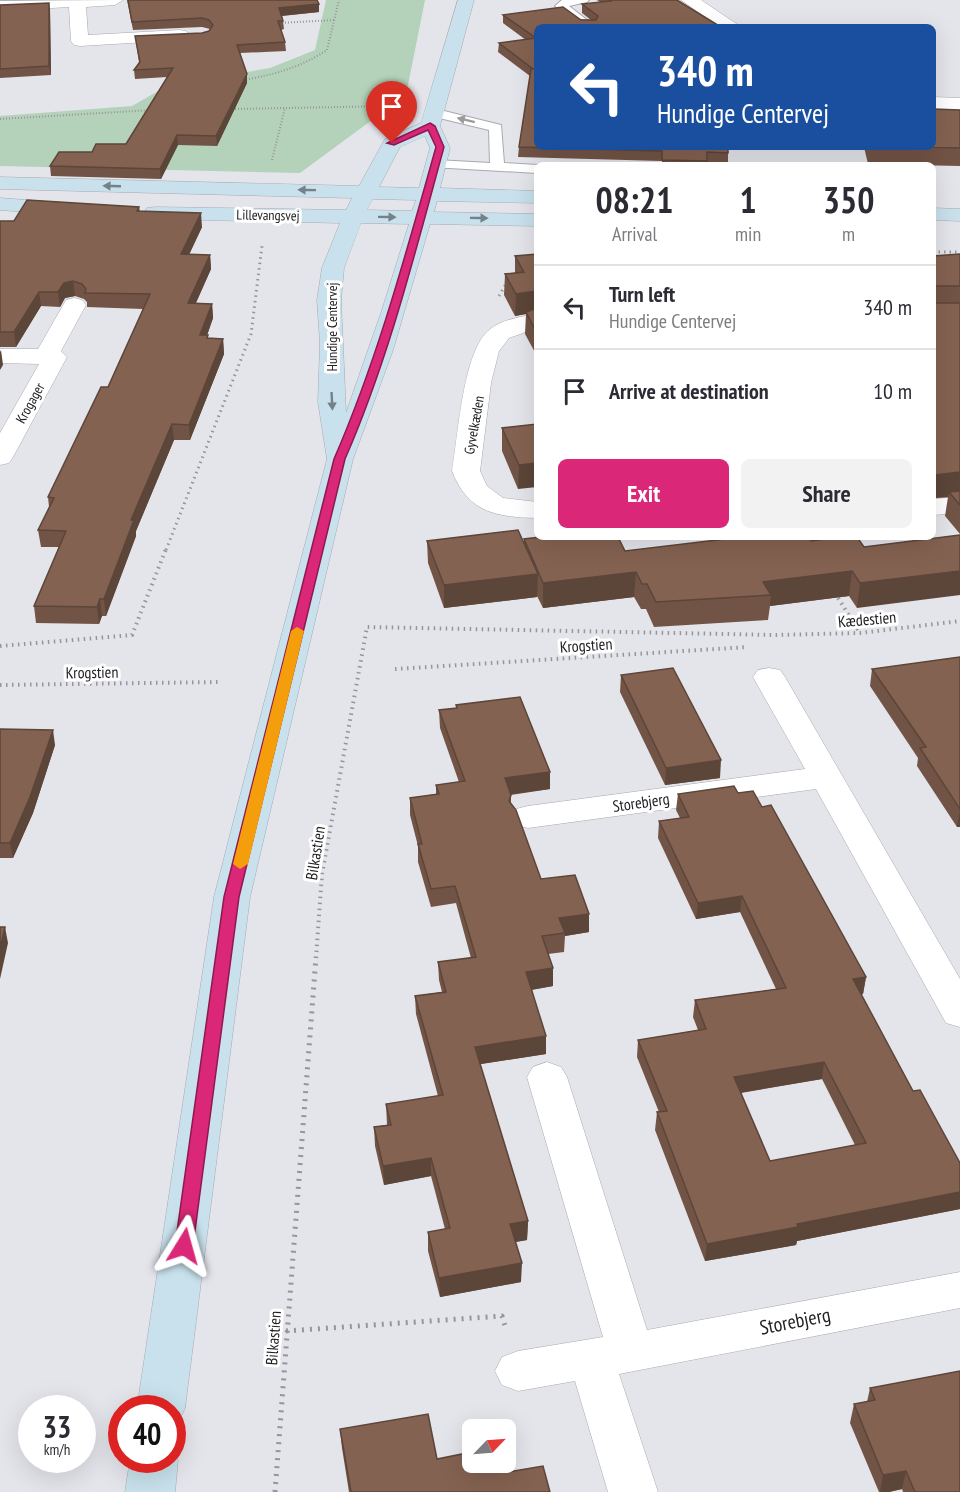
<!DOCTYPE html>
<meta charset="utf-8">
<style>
body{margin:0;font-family:"PT Sans Narrow",sans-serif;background:#f2f2f3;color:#2b2b33;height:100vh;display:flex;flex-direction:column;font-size:22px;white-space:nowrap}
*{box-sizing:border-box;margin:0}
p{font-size:20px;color:#7c7c81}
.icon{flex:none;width:33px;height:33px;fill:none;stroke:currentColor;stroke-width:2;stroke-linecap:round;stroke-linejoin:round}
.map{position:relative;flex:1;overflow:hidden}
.sheet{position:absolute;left:534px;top:162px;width:402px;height:378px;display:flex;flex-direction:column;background:#fff;border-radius:9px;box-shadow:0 6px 24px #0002}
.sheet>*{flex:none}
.banner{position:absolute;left:534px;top:24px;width:402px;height:126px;border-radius:9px;box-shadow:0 6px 24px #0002;background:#1a4fa0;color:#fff;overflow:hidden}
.needle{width:39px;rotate:65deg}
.tools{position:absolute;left:462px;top:1419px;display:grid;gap:12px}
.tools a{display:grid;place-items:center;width:54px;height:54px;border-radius:9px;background:#fff;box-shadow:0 6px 24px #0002;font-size:30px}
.speed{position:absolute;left:18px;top:1395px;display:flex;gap:12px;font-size:30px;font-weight:700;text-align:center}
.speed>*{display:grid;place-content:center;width:78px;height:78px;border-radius:50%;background:#fff;box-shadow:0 6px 24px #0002;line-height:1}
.speed small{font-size:15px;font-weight:400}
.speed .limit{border:9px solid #d22;background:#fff;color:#111}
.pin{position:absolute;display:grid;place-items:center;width:51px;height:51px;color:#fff;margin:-62px -26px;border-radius:50% 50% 50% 0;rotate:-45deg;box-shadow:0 0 6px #0007}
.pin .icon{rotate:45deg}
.me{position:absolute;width:66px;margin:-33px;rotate:8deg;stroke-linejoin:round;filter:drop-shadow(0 0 4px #0008)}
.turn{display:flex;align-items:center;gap:21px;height:126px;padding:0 24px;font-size:27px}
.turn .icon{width:78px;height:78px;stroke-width:2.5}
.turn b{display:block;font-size:42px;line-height:51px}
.eta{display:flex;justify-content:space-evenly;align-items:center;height:102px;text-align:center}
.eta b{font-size:36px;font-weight:700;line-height:42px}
.primary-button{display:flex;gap:12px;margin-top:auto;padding:12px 24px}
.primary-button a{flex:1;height:69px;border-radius:9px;background:#db2777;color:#fff;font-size:24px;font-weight:700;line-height:69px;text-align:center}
.primary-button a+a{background:#f2f2f3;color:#2b2b33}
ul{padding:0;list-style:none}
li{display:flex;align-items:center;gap:18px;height:84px;padding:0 24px;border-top:2px solid #e1e1e2}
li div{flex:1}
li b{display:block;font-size:22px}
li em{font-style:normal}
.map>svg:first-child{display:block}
.green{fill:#b4d2b9}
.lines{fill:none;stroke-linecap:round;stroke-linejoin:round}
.lane-casing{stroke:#a9a9b0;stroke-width:2}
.street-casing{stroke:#a9a9b0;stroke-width:1}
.secondary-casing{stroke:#a9a9b0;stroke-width:1}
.path-far3{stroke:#95959b;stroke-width:2;stroke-dasharray:1 2;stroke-linecap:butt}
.path-far2{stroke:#95959b;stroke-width:3;stroke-dasharray:1.5 4;stroke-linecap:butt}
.path-far1{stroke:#95959b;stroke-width:4;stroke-dasharray:1.5 4.5;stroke-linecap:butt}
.path{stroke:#95959b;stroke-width:5;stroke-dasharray:2 6;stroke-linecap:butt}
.lane{fill:#fff;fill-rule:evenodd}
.street{fill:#fff;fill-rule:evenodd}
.secondary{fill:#c8e1ec;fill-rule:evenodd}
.wall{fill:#725446;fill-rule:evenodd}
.shaded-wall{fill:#5c4539}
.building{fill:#846251;stroke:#5c4539;stroke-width:1.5;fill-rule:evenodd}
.oneway{fill:#9b9b9c}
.oneway2{fill:#748188}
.route{fill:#db2777;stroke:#8e194d;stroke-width:1.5}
.slow{fill:#f59e0b}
.labels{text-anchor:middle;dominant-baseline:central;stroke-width:6;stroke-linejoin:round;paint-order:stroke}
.far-street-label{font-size:14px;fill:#212124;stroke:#fff}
.street-label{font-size:16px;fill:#212124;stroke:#fff}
.near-street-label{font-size:20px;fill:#212124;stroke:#fff}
</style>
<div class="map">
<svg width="960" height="1492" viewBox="0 0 960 1492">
<rect width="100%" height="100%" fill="#e4e4eb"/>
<!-- green -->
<path class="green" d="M326,0H425L406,95L300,173L0,166V116L132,106L167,86L270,68L315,50Z"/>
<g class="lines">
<!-- lane casing -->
<g class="lane-casing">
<path id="lane" d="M562,0H589L587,2L569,6L596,27H582L557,8L555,6Z
M436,109L501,125L504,163L538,165L537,173L431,167L429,164L431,161L436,160L490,163L489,130L431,116L429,113L431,110Z"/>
</g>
<!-- street casing -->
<g class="street-casing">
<path id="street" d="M123,0L115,5L86,7L88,35L180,30L186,31L189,35L186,39L180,40L80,46L74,45L71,41L69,7L0,11V1Z
M681,0H701L741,27H720Z
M933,97L960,98V110L933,109Z
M74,298L82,300L86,305L61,351L67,357L13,457L9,463L0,465V433L39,364L0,363V349H38L66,300Z
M537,314V328L509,338L499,351L491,383L480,471L487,486L503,498L537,502V518C497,517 468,513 452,471C458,437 463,351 489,330C502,319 521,317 537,314Z
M960,497V513L933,515V499Z
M769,668L780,670L785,677L960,979V1027L946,1023L816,789L528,828L516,825L511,817L516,809L528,806L805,769L753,677L758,670Z
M547,1062L561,1067L567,1077L647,1330L960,1272V1308L619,1374L658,1492H608L575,1381L518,1391L502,1385L495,1371L502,1357L518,1351L603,1337L527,1077L533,1067Z"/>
</g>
<!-- secondary casing -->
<g class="secondary-casing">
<path id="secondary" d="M458,0H474L440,126L450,148L440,188L537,191V203L437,201L434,212L537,214V226L430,224L393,350L353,459L250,897L185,1408L178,1423L172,1424V1408H137L214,897L327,459L318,402L320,343L317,300L322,268L340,223L155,219L147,218L144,213L147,208L155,207L346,210L352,198L0,189V177L359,186L385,139L421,123ZM425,136L430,148L419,188L379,187L400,147ZM373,199L416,200L412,211L367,210ZM361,223L409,224L381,313L346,413L341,300L344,268Z
M0,198L67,203L75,204L78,209L75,214L67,215L0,210Z
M933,208L960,209V221L933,220Z
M172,1448L178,1460L175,1492H125L130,1460H172Z"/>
</g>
<!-- path-far3 -->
<path class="path-far3" d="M279,23L334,20
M243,80C274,75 301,67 327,50L339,0
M232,109L392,106
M0,119L152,110
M272,160L285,108"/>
<!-- path-far2 -->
<path class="path-far2" d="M933,252H960
M499,296L507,282
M166,550L251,334L262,246"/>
<!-- path-far1 -->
<path class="path-far1" d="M835,593L860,633
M0,646L132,635L166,549
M395,669L748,647
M0,685L220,682
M316,958L322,874L367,627L776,635L860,633L960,621"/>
<!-- path -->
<path class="path" d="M286,1331L502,1316L506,1329
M275,1492L316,957"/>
<!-- lane -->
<use href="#lane" class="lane"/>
<!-- street -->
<use href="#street" class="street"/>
<!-- secondary -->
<use href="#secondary" class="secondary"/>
</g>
<!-- wall -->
<path class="wall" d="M127,0H317L319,12L282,16L283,21L284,29L281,30L285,42L286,51L240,53L247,74V83L217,146L178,145L161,179L51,176L50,166L92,152L126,144L167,77L135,79L134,70L139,62L135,36L202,33L209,31L210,29L202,27L133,30Z
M597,0H677L728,153V163L707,162V165H662V161L518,157L519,147L530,76L498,52L499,43L526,40L503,23V15L591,20L582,13V4L600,2Z
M0,5L50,10L51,75L0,78Z
M960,110V166L868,164L864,147H933Z
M139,207L140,211L202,227L189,255H210L211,269L196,303L212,304L213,318L207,335L208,338L223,339L224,354L190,440H174L136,531V536L106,616H102L99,624L36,623L34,606L59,547H41L38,530L49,507L48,497L108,387L143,309L87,307V302L84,299L75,296L65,298L60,307L41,306L16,347H0V221H14Z
M537,254V356L525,334L526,314L515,316L504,295L505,274L515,273V256Z
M960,254V534L945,516L948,497L933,498V256Z
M537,424L518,489L502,451V428Z
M960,535L857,608L849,596L770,606L768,620L654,627L646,609H641L634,597L543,608L537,596V597L444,608L428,563L427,541L524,543V539L625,551L811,541L864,547Z
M960,657V827H957L917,766L918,758L870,686L872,669Z
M621,675L720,778L665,785L620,692Z
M456,705L550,772V789L511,795V803L541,879L589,932L565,936L564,952L548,954L553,986L531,990L546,1054L480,1064L528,1221L527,1240L515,1242L521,1282L440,1297L428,1251V1232L445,1229L431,1176L384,1185L375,1146L374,1127L387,1125L386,1104L438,1096L416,1014L415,996L442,992L439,980L438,962L471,958L456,903L431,907L418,862V846L410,815V798L436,794V785L459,782L440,728L439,710L456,708Z
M0,729L55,745L33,813L13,858H0Z
M738,793L866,977L863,994L861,995L913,1091L960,1163V1209L797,1241L796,1245L705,1261L655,1130L657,1112H659L637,1057L638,1040L698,1030L693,1017L695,1000L776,989L740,912L696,919L658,838L659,821L680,818L676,810L678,794ZM822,1079L855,1145L770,1161L741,1093Z
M870,1388L960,1492H903L902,1489L889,1492H879L850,1423L854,1404L867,1402Z
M340,1429L437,1459L508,1472L550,1492H349L342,1448Z"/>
<!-- shaded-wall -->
<path class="shaded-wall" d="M49,3L50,10L51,75L49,66Z
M319,4V12L279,16V8Z
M247,74V83L217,146L216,136Z
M177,135L178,145L161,179L160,169Z
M201,213L202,227L182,269L181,254Z
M210,255L211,269L189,318L188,303Z
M73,281L75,296L65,298L60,307L58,292L64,283Z
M537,291V312H526V314L515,316L516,294Z
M39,292L41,306L16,347L14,332Z
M212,304L213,318L202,350L200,335Z
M223,339L224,354L190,440L189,425Z
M1,350L3,365L0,370V352Z
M172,424L174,440L136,531V536L106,616L104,599L131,520Z
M537,463V487L518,489L519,465Z
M960,472V496L949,492L948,497L933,498V485L935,475Z
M852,571L849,596L770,606L771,595L763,582Z
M960,571V595L857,608L860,583Z
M636,572L634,597L543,608V583Z
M538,574L537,597L444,608V585Z
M100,599L102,616L99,624L97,607Z
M53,730L55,745L33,813L13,858L10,843Z
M721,760L720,778L665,785L666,768Z
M550,772V789L505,795V778Z
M960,809V827H957Z
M742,896L740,912L696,919L698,903Z
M589,914V932L565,936V933L559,918Z
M5,927L8,943L0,979V949Z
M553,968V986L525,991L526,972Z
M866,977L863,994L850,996L853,979Z
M546,1036V1054L475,1065V1047Z
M824,1062L822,1079L732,1094L734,1077Z
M431,1158V1176L384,1185L383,1166Z
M960,1192V1209L797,1241L796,1245L705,1261L707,1244L797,1224Z
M528,1221L527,1240L510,1243V1224Z
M522,1263L521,1282L440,1297L439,1278Z
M906,1471L902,1489L889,1492H880L883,1475Z"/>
<!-- building -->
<path class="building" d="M128,0H317L319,4L279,8L283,21H278L285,42L237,45L247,74L216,136L177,135L160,169L50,166L59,152H92L96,144H126L173,68L134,70L140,62L135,36L202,33L209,31L213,25L209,20L202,18L132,22Z
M610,0H677L721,27H537V147H728V153L707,152V161L662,160V151L519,147L531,69H533L499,43L536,38L503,15L563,7L581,20H596L598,16L582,4L611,1Z
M49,3V66L0,69V5Z
M933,109L960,110V148L921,147H933Z
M27,200L139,207L137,211L201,213L181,254L210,255L188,303L212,304L200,335H208L207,338L223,339L189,425L172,424L131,520H134L104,599H100L97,607L34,606L66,531L38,530L54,498L48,497L101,387H108L150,294L85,293L86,289L82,284L73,281L64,283L58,292H39L14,332H0V221H14Z
M537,254V291L516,294L505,274L524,272L515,256Z
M960,254V286H935V303H960V472L935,475L933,473V256Z
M537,308V333L526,312Z
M537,424V463L519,465L502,428Z
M960,491V505L949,492Z
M518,530L538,574L444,585L427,541Z
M960,535V571L860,583L852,571L763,582L771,595L656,602L647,584H642L636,572L543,583L524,539L541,537H618L625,551L742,537H809L811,541L840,537H857L864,547Z
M960,657V809L920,748L926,747L872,669Z
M673,668L721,760L666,768L621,675Z
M520,697L550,772L505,778L511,795L509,801L516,810L541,879L575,875L589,914L559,918L565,933L542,936L553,968L526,972L546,1036L475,1047L528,1221L510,1224L522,1263L439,1278L428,1232L450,1228L431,1158L383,1166L374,1127L391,1125L386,1104L443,1095L415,996L446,992L438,962L476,957L455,886L431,889L418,844H422L410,798L439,794L436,785L465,781L439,710L457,708L456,705Z
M0,729L53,730L30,797L10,843H0Z
M734,786L738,793L753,791L762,807L771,805L866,977L853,979L913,1091L920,1090L960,1163V1192L797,1224L798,1227L707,1244L657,1112L667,1111L638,1040L706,1029L695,1000L786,988L742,896L698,903L659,821L689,817L678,794ZM824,1062L866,1143L770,1161L734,1077Z
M0,927H5L0,949Z
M960,1371V1492H915L906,1471L883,1475L854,1404L875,1400L870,1388Z
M428,1414L437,1459L472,1452V1462H505L508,1472L543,1466L550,1492H351L340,1429Z"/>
<!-- one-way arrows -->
<defs><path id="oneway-solid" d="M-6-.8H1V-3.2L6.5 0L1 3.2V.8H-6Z" transform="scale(1.5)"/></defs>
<use class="oneway" href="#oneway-solid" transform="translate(466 120) rotate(-166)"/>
<g class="oneway2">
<use href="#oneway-solid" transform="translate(112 186) rotate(-178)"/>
<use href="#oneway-solid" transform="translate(307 190) rotate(-179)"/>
<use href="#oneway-solid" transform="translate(387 217) rotate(1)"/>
<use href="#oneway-solid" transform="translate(479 218) rotate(1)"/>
<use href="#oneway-solid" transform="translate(332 401) rotate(87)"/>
</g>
<!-- route -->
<path class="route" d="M430,123L435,126L444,147C415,253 389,358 345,459L239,897L193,1246L190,1251L184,1253L177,1251L175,1246L224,897L334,459C378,358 406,253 436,147L428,130L394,145L387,143Z"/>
<!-- slow -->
<path class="slow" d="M297,627L304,631L248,864L240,869L233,864L291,631Z"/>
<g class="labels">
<!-- far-street labels -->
<g class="far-street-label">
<text transform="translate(268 215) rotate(1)">Lillevangsvej</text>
<text transform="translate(332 327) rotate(-90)">Hundige Centervej</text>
<text transform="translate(30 403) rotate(-61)">Krogager</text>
<text transform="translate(474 425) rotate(-80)">Gyvelkæden</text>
</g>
<!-- street labels -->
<g class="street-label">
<text transform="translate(867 619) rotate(-5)">Kædestien</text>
<text transform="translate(586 645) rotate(-4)">Krogstien</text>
<text transform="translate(92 672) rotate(-1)">Krogstien</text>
<text transform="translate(641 802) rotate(-8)">Storebjerg</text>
<text transform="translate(315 853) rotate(-81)">Bilkastien</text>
<text transform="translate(273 1338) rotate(-86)">Bilkastien</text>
</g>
<!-- near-street labels -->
<g class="near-street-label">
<text transform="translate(795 1321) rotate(-11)">Storebjerg</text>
</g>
</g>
</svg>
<div class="tools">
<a><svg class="needle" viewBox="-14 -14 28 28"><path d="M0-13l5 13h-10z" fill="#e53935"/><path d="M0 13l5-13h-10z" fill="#7c7c81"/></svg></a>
</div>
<div class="speed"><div>33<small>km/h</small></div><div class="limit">40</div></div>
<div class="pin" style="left:392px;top:143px;background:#d93025"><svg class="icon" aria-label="arrive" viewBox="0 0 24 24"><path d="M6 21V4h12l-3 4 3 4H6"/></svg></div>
<svg class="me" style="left:184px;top:1246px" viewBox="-20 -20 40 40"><path d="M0-17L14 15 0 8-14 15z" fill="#db2777" stroke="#fff" stroke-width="4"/></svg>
<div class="banner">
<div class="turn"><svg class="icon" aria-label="left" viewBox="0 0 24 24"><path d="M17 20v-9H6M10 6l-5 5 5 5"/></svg><div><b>340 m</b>Hundige Centervej</div></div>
</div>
<section class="sheet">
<div class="eta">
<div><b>08:21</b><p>Arrival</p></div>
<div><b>1</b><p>min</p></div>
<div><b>350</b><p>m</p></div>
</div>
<ul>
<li><svg class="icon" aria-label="left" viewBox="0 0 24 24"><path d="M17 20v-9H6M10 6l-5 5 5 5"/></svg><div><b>Turn left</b><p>Hundige Centervej</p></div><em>340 m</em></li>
<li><svg class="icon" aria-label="arrive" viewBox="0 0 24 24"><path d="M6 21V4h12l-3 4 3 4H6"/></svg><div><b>Arrive at destination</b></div><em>10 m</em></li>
</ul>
<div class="primary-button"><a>Exit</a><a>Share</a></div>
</section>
</div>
